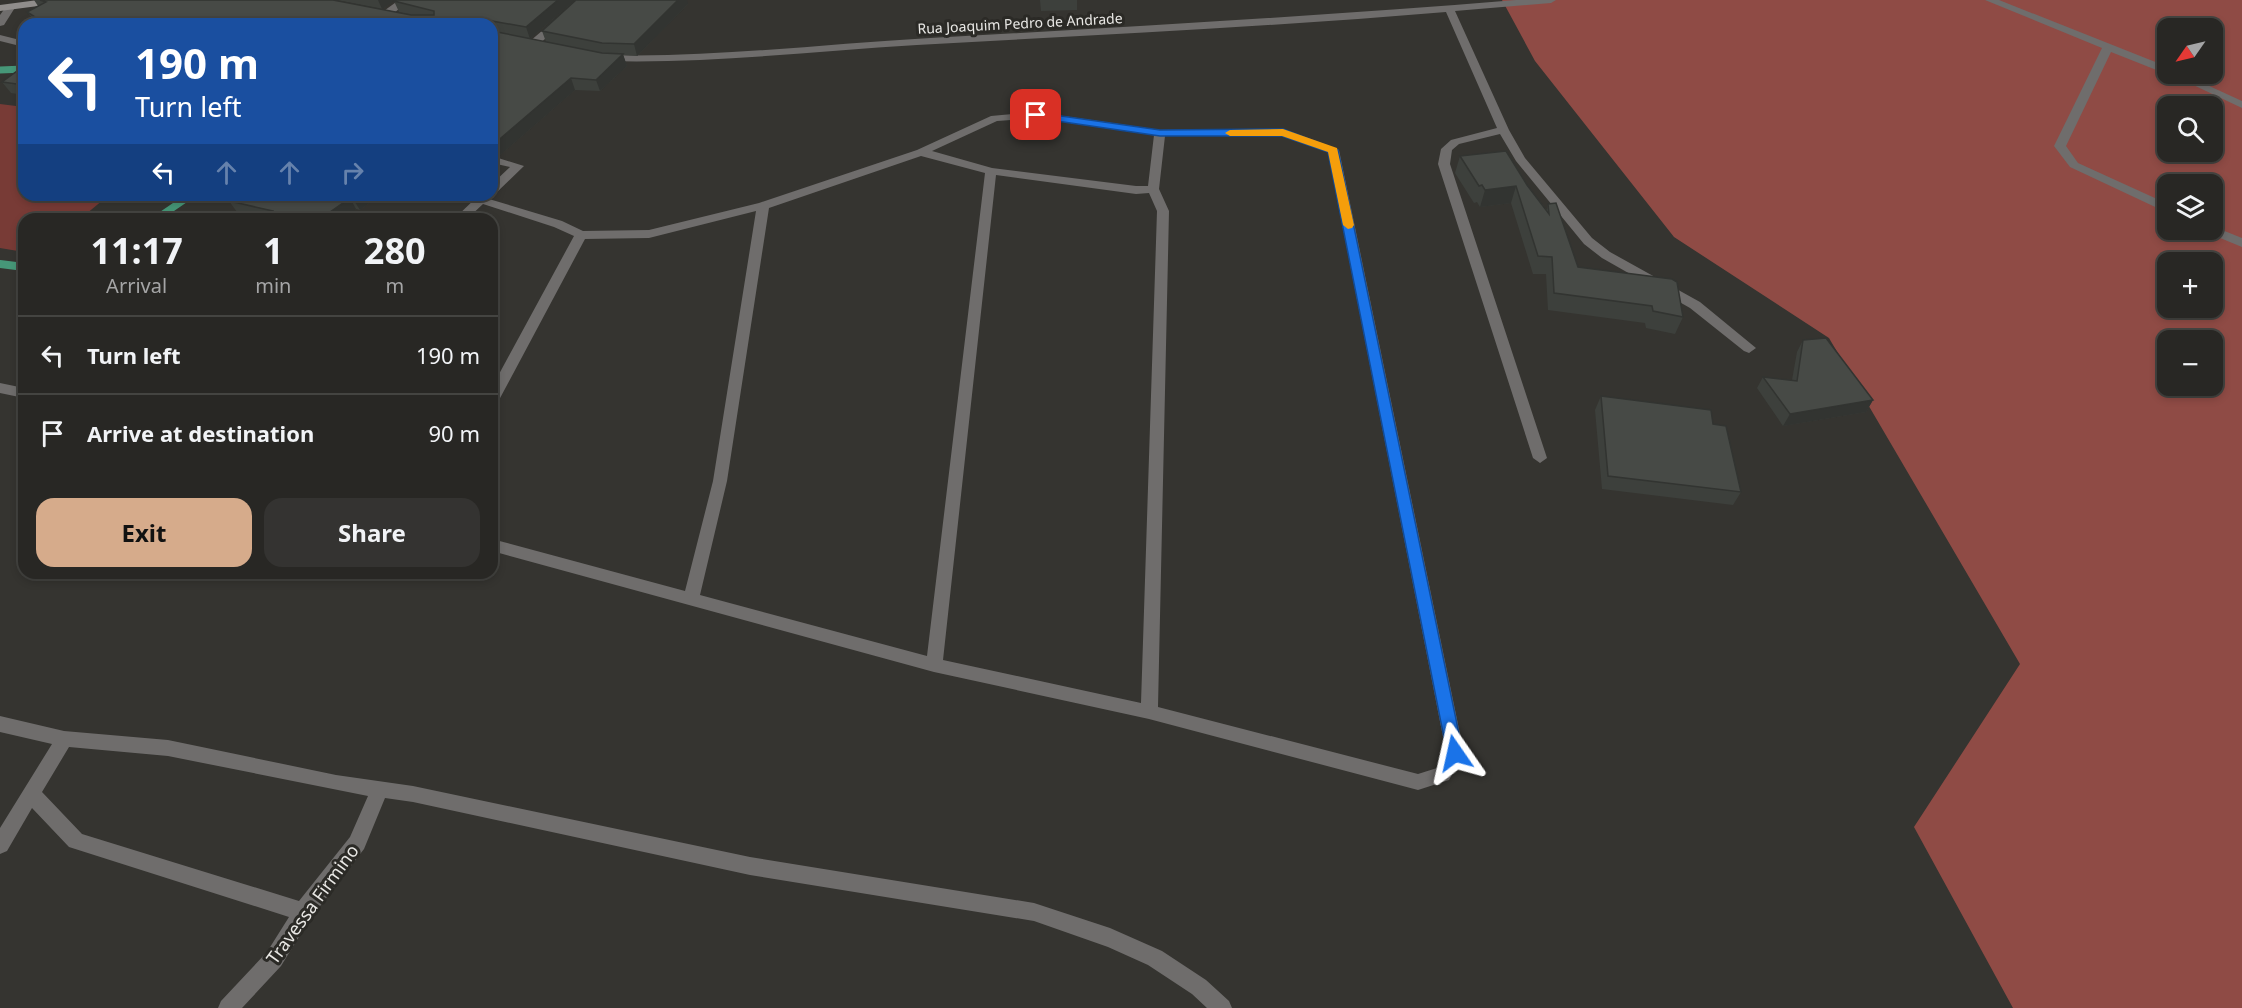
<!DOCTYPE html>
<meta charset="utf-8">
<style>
body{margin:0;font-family:"Noto Sans",sans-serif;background:#343331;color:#f1f3f6;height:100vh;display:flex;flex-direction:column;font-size:22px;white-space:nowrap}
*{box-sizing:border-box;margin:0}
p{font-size:20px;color:#a5a5a6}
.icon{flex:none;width:33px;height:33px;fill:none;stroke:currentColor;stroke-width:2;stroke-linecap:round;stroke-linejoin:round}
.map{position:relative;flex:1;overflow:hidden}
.drawer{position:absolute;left:18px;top:213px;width:480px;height:366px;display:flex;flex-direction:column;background:#282724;border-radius:18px;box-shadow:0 3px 9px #0003,0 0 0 2px #444441}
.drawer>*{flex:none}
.top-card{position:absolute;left:18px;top:18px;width:480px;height:183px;border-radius:18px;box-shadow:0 3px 9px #0003,0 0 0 2px #444441;background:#1a4fa0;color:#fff;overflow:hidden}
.needle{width:39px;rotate:236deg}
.tools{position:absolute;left:2157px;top:18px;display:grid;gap:12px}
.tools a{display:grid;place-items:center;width:66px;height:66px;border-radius:12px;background:#282724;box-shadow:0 3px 9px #0003,0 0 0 2px #444441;font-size:30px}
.pin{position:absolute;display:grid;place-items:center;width:51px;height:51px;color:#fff;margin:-26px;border-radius:12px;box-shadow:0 3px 9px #0006}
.me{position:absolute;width:66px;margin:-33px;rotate:349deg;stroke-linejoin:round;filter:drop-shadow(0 0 4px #0008)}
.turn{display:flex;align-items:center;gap:21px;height:126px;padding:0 18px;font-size:27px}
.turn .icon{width:78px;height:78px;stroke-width:2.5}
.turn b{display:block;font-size:42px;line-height:51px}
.lanes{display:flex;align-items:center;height:57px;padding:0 18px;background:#0003;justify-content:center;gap:30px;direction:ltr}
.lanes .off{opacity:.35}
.eta{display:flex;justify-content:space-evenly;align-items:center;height:102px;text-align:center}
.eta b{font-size:36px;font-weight:700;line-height:42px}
.action{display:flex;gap:12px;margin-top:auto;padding:12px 18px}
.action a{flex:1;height:69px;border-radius:18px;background:#d6ab8b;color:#111;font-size:24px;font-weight:700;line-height:69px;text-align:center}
.action a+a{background:#343331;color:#f1f3f6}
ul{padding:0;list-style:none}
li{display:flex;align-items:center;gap:18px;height:78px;padding:0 18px;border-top:2px solid #444441}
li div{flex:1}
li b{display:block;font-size:22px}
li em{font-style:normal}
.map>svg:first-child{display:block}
.green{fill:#783b36}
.forest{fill:#8f4b45;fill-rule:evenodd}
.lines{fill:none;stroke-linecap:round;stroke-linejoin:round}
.stream-far1{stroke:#469778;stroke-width:7}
.stream{stroke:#469778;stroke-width:8}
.minor{fill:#6f6d6c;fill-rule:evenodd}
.secondary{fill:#908d8b;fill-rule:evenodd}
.wall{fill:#3d403c}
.shaded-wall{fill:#323431}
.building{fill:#474a46;stroke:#323431;stroke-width:1.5}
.route{fill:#1a73e8;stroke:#114b97;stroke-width:1.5}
.slow{fill:#f59e0b}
.labels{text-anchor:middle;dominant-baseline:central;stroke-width:6;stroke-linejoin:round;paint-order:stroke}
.far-street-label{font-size:14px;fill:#e9e8e5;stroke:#2b2a26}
.near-street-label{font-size:18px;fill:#e9e8e5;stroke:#2b2a26}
</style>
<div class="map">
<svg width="2242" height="1008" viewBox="0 0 2242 1008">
<rect width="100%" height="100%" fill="#353430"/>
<!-- green -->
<path class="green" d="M0,104L24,107V195H109L80,219H24V252L0,248Z"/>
<!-- forest -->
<path class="forest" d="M1502,0H2242V1008H2013L1914,827L2020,664L1829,338L1674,237L1535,61ZM2168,28H2212V74H2168ZM2168,106H2212V152H2168ZM2168,184H2212V230H2168ZM2168,262H2212V308H2168ZM2168,340H2212V386H2168Z"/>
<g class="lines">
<!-- stream-far1 -->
<path class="stream-far1" d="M0,70L24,69
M156,219L191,195"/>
<!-- stream -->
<path class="stream" d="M0,264L24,267"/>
<!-- minor -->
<path class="minor" d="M399,0H410L389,17H381V13Z
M578,0H589L537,46H529V42Z
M1516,0H1556L1551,3L1455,11L1509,130L1525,158L1592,238L1610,252L1700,302L1756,348L1749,353L1744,351L1690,308L1602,258L1584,244L1516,161L1500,134L1459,144L1452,150L1450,164L1547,458L1540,463L1533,458L1438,164L1441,149L1451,140L1497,128L1446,12C1270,27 1093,35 917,45C813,51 709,64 605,61L600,58L605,55C713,58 822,44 930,38C1126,27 1321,16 1516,0Z
M1985,0H1999L2168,67V74H2183L2242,101V108L2170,74L2164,73L2111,52L2066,146L2078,163L2168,204V213L2070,167L2054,146L2102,48Z
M8,4L16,6L4,25L0,26V15Z
M0,35L24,41V47L0,41Z
M1036,112L1160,130L1283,129L1339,150L1464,753L1449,780L1418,790L1149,719L934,672L492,551V539L685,591L713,481L756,211L649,238L585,239L499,400L492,405V387L574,236L554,227L483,204L467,219H454L479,195H492L489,199L562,221L583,231L649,230L759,203L917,150L991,116ZM1036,118L1154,135L1148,186H1136L992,168L932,151L997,121ZM1282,135L1328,152L1446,752L1437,768L1418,774L1158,707L1169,211L1159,189L1165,136ZM921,156L985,173L927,656L700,595L727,481L769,208ZM996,175L1136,194L1149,193L1157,211L1141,703L943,660Z
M492,156L524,166L496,193L492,194V184L510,167L492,163Z
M2212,226L2242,238V247L2208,233L2206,230H2212Z
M0,383L24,388V398L0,393Z
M0,716L64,731L168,740L336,775L413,786L750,857L1034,903L1110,928L1162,951L1206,980L1229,1001L1232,1008H1207L1192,994L1148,965L1108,947L1034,921L750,875L413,802L385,798L364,849L310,919L281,966L242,1008H218L221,1001L267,952L289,917L69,847L32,808L7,851L0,854V828L52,744L0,732ZM69,747L168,756L368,796L350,837L299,901L82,834L42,792Z"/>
<!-- secondary -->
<path class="secondary" d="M38,0H66L61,3L0,11V5Z"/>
</g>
<!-- wall -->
<path class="wall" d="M34,0H333L412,15L399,12L394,1L382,9L336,0H575L530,39L546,42L542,31L688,4L637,56L623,55L627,66L600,91L575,90L499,156L492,154V24H37L27,12L38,6Z
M1040,0H1077V10L1041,11Z
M24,66V95L11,93L2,82Z
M1460,156L1527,185L1547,210L1548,204L1578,267L1683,317L1675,334L1646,328L1645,323L1548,310L1546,274H1533L1511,203L1480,207L1477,202L1474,203L1455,173Z
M237,195H380L360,210L356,209L343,219H265L237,212L229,201Z
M426,195H452L446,200Z
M1803,340L1873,400L1866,412L1783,426L1757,388L1763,377L1792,380L1797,352Z
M1601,396L1713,424L1741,492L1733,505L1602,489L1595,410Z"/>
<!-- shaded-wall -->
<path class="shaded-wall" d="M378,0H396L382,9Z
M558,0H575L530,39L526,27Z
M676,0H687L688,4L637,56L634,44Z
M623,54L627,66L600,91L596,80Z
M571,78L575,90L499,156L494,144Z
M1516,186L1511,203L1480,207L1485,190Z
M358,195H380L360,210L353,199Z
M444,195H452L446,200Z
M350,198L356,209L343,219H320Z
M1873,400L1866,412L1783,426L1790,414Z"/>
<!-- building -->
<path class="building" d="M40,0H333L411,15H434V11L394,1L395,0H558L526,27L486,20V24H46L27,12L46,2Z
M576,0H678L634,44L602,43L542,31Z
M492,31L602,53L623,54L596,80L571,78L494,144H492Z
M24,66V85L2,82Z
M1506,151L1527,185L1549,214L1548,204L1556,203L1578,267L1672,279L1677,282L1683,317L1653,311L1652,306L1554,293L1552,257L1538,256L1516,186L1485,190L1482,185L1479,186L1460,156Z
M237,195H358L353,199L350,198L320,219H269L273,211L229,201Z
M1826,338L1873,400L1790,414L1763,377L1797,381L1803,340Z
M1601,396L1711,410L1713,424L1726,426L1741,492L1608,476Z"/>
<!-- route -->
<path class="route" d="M1033,112L1160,130L1283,129L1338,150L1463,753L1461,758L1455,760L1450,758L1447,753L1328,152L1282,136H1160L1036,118L1033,117Z"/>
<!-- slow -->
<path class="slow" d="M1283,129L1337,148L1354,225L1352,228L1348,229L1343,225L1328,152L1282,136H1230L1225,133L1230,130Z"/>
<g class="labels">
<!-- far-street labels -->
<g class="far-street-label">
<text transform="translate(1020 23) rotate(-3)">Rua Joaquim Pedro de Andrade</text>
</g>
<!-- near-street labels -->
<g class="near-street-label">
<text transform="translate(312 904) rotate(-54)">Travessa Firmino</text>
</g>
</g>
</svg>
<div class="tools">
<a><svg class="needle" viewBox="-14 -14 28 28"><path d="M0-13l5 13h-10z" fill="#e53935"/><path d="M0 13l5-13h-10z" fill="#a5a5a6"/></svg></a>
<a><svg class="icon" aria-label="search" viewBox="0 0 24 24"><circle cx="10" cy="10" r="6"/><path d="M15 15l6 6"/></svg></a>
<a><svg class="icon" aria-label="layers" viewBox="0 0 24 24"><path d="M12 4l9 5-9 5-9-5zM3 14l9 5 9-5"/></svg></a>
<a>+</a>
<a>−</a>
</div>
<div class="pin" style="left:1036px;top:115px;background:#d93025"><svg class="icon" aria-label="arrive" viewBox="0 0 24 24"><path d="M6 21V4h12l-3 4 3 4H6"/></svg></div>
<svg class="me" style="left:1455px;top:753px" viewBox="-20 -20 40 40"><path d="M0-17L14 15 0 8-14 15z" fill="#1a73e8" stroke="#fff" stroke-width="4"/></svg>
<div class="top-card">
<div class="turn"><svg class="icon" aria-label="left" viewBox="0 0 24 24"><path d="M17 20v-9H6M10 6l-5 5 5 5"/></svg><div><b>190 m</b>Turn left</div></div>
<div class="lanes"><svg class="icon" aria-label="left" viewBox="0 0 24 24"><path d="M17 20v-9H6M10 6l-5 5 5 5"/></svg><svg class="icon off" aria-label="ahead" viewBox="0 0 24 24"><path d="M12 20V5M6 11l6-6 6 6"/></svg><svg class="icon off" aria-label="ahead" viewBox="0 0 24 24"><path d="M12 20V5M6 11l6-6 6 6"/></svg><svg class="icon off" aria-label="right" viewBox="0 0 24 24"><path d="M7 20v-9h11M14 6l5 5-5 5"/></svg></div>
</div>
<section class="drawer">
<div class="eta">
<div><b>11:17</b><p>Arrival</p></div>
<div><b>1</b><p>min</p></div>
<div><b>280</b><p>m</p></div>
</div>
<ul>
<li><svg class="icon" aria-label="left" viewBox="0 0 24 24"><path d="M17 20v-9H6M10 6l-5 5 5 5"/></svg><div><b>Turn left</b></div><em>190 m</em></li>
<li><svg class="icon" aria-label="arrive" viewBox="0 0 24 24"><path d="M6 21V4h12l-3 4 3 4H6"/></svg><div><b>Arrive at destination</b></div><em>90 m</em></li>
</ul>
<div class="action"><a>Exit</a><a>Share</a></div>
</section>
</div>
